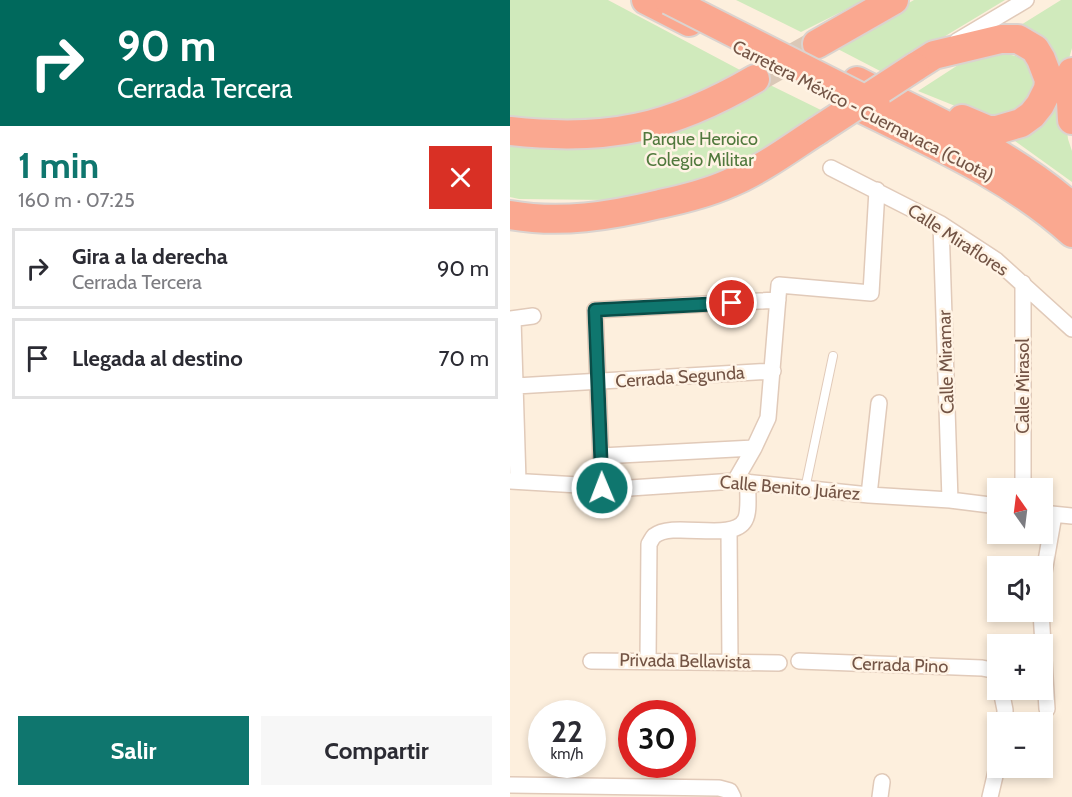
<!DOCTYPE html>
<html lang="es">
<meta charset="utf-8">
<style>
body{margin:0;font-family:Cabin,sans-serif;background:#f7f7f7;color:#2b2b33;height:100vh;display:flex;flex-direction:column;font-size:22px;white-space:nowrap}
*{box-sizing:border-box;margin:0}
p{font-size:20px;color:#7c7c81}
.icon{flex:none;width:33px;height:33px;fill:none;stroke:currentColor;stroke-width:2;stroke-linecap:round;stroke-linejoin:round}
.map{position:relative;flex:1;overflow:hidden}
.drawer{display:flex;flex-direction:column;background:#fff;width:510px}
.drawer>*{flex:none}
.hud{background:#00695c;color:#fff;overflow:hidden}
.needle{width:39px;rotate:346deg}
.fabs{position:absolute;left:477px;top:478px;display:grid;gap:12px}
.fabs a{display:grid;place-items:center;width:66px;height:66px;border-radius:0px;background:#fff;box-shadow:0 3px 9px #0003;font-size:30px}
.speed{position:absolute;left:18px;top:700px;display:flex;gap:12px;font-size:30px;font-weight:700;text-align:center}
.speed>*{display:grid;place-content:center;width:78px;height:78px;border-radius:50%;background:#fff;box-shadow:0 3px 9px #0003;line-height:1}
.speed small{font-size:15px;font-weight:400}
.speed .limit{border:9px solid #d22;background:#fff;color:#111}
.pin{position:absolute;display:grid;place-items:center;width:51px;height:51px;color:#fff;margin:-26px;border:3px solid #fff;border-radius:50%;box-shadow:0 2px 6px #0007}
.me{position:absolute;width:66px;margin:-33px;rotate:359deg;stroke-linejoin:round;filter:drop-shadow(0 0 4px #0008)}
.turn{display:flex;align-items:center;gap:21px;height:126px;padding:0 18px;font-size:27px}
.turn .icon{width:78px;height:78px;stroke-width:2.5}
.turn b{display:block;font-size:42px;line-height:51px}
.round{display:grid;place-items:center;flex:none;width:63px;height:63px;border-radius:0px;background:#f7f7f7}
.summary{display:flex;align-items:center;justify-content:space-between;height:102px;padding:0 18px}
h1{font-size:36px;font-weight:800;line-height:45px;color:#0f766e}
.action{display:flex;gap:12px;margin-top:auto;padding:12px 18px}
.action a{flex:1;height:69px;border-radius:0px;background:#0f766e;color:#fff;font-size:24px;font-weight:800;line-height:69px;text-align:center}
.action a+a{background:#f7f7f7;color:#2b2b33}
ul{padding:0;list-style:none}
li{display:flex;align-items:center;gap:18px;height:81px;margin:0 12px 9px;padding:0 6px;border:3px solid #e1e1e2;border-radius:0px}
li div{flex:1}
li b{display:block;font-size:22px}
li em{font-style:normal}
main{display:flex;flex:1;min-height:0}
.map>svg:first-child{display:block}
.green{fill:#d0eabc}
.lines{fill:none;stroke-linecap:round;stroke-linejoin:round}
.highway-tunnel{stroke:#dac8b7;stroke-width:28;stroke-dasharray:28 14;stroke-linecap:butt}
.lane-casing{stroke:#e1cab9;stroke-width:10}
.street-casing{stroke:#e1cab9;stroke-width:18}
.highway-casing{stroke:#dbd3cf;stroke-width:32}
.lane{stroke:#fff;stroke-width:8}
.street{stroke:#fff;stroke-width:15}
.highway{stroke:#faa890;stroke-width:28}
.highway-bridge-casing{stroke:#dbd3cf;stroke-width:32;stroke-linecap:butt}
.highway-bridge{stroke:#faa890;stroke-width:28}
.route-casing{stroke:#0a4d48;stroke-width:15}
.route{stroke:#0f766e;stroke-width:10}
.labels{text-anchor:middle;dominant-baseline:central;stroke-width:5;stroke-linejoin:round;paint-order:stroke}
.street-label{font-size:18px;fill:#735445;stroke:#fff3e4}
.park-label{font-size:18px;fill:#51793d;stroke:#fff3e4}
</style>
<main>
<section class="drawer">
<div class="hud">
<div class="turn"><svg class="icon" aria-label="right" viewBox="0 0 24 24"><path d="M7 20v-9h11M14 6l5 5-5 5"/></svg><div><b>90 m</b>Cerrada Tercera</div></div>
</div>
<div class="summary"><div><h1>1 min</h1><p>160 m · 07:25</p></div><a class="round" style="background:#d93025;color:#fff"><svg class="icon" aria-label="close" viewBox="0 0 24 24"><path d="M6 6l12 12M18 6L6 18"/></svg></a></div>
<ul>
<li><svg class="icon" aria-label="right" viewBox="0 0 24 24"><path d="M7 20v-9h11M14 6l5 5-5 5"/></svg><div><b>Gira a la derecha</b><p>Cerrada Tercera</p></div><em>90 m</em></li>
<li><svg class="icon" aria-label="arrive" viewBox="0 0 24 24"><path d="M6 21V4h12l-3 4 3 4H6"/></svg><div><b>Llegada al destino</b></div><em>70 m</em></li>
</ul>
<div class="action"><a>Salir</a><a>Compartir</a></div>
</section>
<div class="map">
<svg width="562" height="797" viewBox="0 0 562 797">
<rect width="100%" height="100%" fill="#fdefdd"/>
<!-- green -->
<path class="green" d="M0,0H98L230,70C185,97 133,122 79,124C53,125 26,121 0,119Z
M226,0H355L291,32Z
M404,0H495L374,73L322,46Z
M551,0H562V48L558,62L555,111L558,139L562,151V182L505,141C527,132 539,120 547,98L498,33Z
M474,53C495,53 530,54 528,84C528,92 522,103 519,111L480,120L408,91L462,56Z
M256,83L315,112L252,152L208,174L160,190L99,200L9,199L0,197V143Z"/>
<g class="lines">
<!-- highway-tunnel -->
<path class="highway-tunnel" d="M245,79L307,44"/>
<!-- lane casing -->
<g class="lane-casing">
<path id="lane" d="M295,489L323,356"/>
</g>
<!-- street casing -->
<g class="street-casing">
<path id="street" d="M447,41L516,0
M321,168L431,224L486,260L562,329
M431,224L440,500
M513,283V489
M0,319L23,316
M3,319L8,481
M6,386L263,371
M91,456L244,448
M0,481L120,488L225,481L359,495L440,500L488,506
M225,481L244,448L258,418L269,285L361,293L367,190
M92,487L85,310L268,300
M359,495L369,403
M532,513L562,516
M219,530L220,662
M532,584L544,515
M531,612L537,709
M138,660L139,544C141,541 142,538 144,536C163,520 223,543 235,520C240,511 237,493 238,482
M81,661L269,663
M289,661L472,668L482,670L488,676
M491,690L495,710V723
M0,785L209,788L220,791L223,797
M370,797L372,782
M480,797L488,763"/>
</g>
<!-- highway casing -->
<g class="highway-casing">
<path id="highway" d="M136,0L179,22
M307,44L384,0
M405,67L424,55L491,39H508L525,49L531,59L539,80L538,89L530,105L522,115L511,123L487,130H478L452,119
M562,72L560,84L562,120
M347,81C421,119 499,151 562,207
M336,101C414,140 497,174 562,233
M0,131C98,142 161,128 245,79
M0,215C51,224 100,216 150,204C174,199 198,193 220,183C251,170 279,149 307,131"/>
</g>
<!-- lane -->
<use href="#lane" class="lane"/>
<!-- street -->
<use href="#street" class="street"/>
<!-- highway -->
<use href="#highway" class="highway"/>
<!-- highway-bridge casing -->
<g class="highway-bridge-casing">
<path id="highway-bridge" d="M159,0L366,105
M307,131L405,67"/>
</g>
<!-- highway-bridge -->
<use href="#highway-bridge" class="highway-bridge"/>
</g>
<g class="lines">
<!-- route casing -->
<g class="route-casing">
<path id="route" d="M92,488L85,310L222,303"/>
</g>
<!-- route -->
<use href="#route" class="route"/>
</g>
<g class="labels">
<!-- street labels -->
<g class="street-label">
<text transform="translate(353 111) rotate(27)">Carretera México - Cuernavaca (Cuota)</text>
<text transform="translate(448 240) rotate(33)">Calle Miraflores</text>
<text transform="translate(436 362) rotate(-92)">Calle Miramar</text>
<text transform="translate(170 377) rotate(-4)">Cerrada Segunda</text>
<text transform="translate(513 386) rotate(-90)">Calle Mirasol</text>
<text transform="translate(280 488) rotate(5)">Calle Benito Juárez</text>
<text transform="translate(175 661) rotate(1)">Privada Bellavista</text>
<text transform="translate(390 665) rotate(2)">Cerrada Pino</text>
</g>
<!-- park labels -->
<g class="park-label">
<text x="190" y="139">Parque Heroico<tspan x="190" dy="21">Colegio Militar</tspan></text>
</g>
</g>
</svg>
<div class="fabs">
<a><svg class="needle" viewBox="-14 -14 28 28"><path d="M0-13l5 13h-10z" fill="#e53935"/><path d="M0 13l5-13h-10z" fill="#7c7c81"/></svg></a>
<a><svg class="icon" aria-label="sound" viewBox="0 0 24 24"><path d="M4 9h4l5-4v14l-5-4H4zM17 9q2 3 0 6"/></svg></a>
<a>+</a>
<a>−</a>
</div>
<div class="speed"><div>22<small>km/h</small></div><div class="limit">30</div></div>
<div class="pin" style="left:222px;top:303px;background:#d93025"><svg class="icon" aria-label="arrive" viewBox="0 0 24 24"><path d="M6 21V4h12l-3 4 3 4H6"/></svg></div>
<svg class="me" style="left:92px;top:488px" viewBox="-20 -20 40 40"><circle r="17" fill="#0f766e" stroke="#fff" stroke-width="3"/><path d="M0-11L8 9 0 5-8 9z" fill="#fff"/></svg>
</div>
</main>
